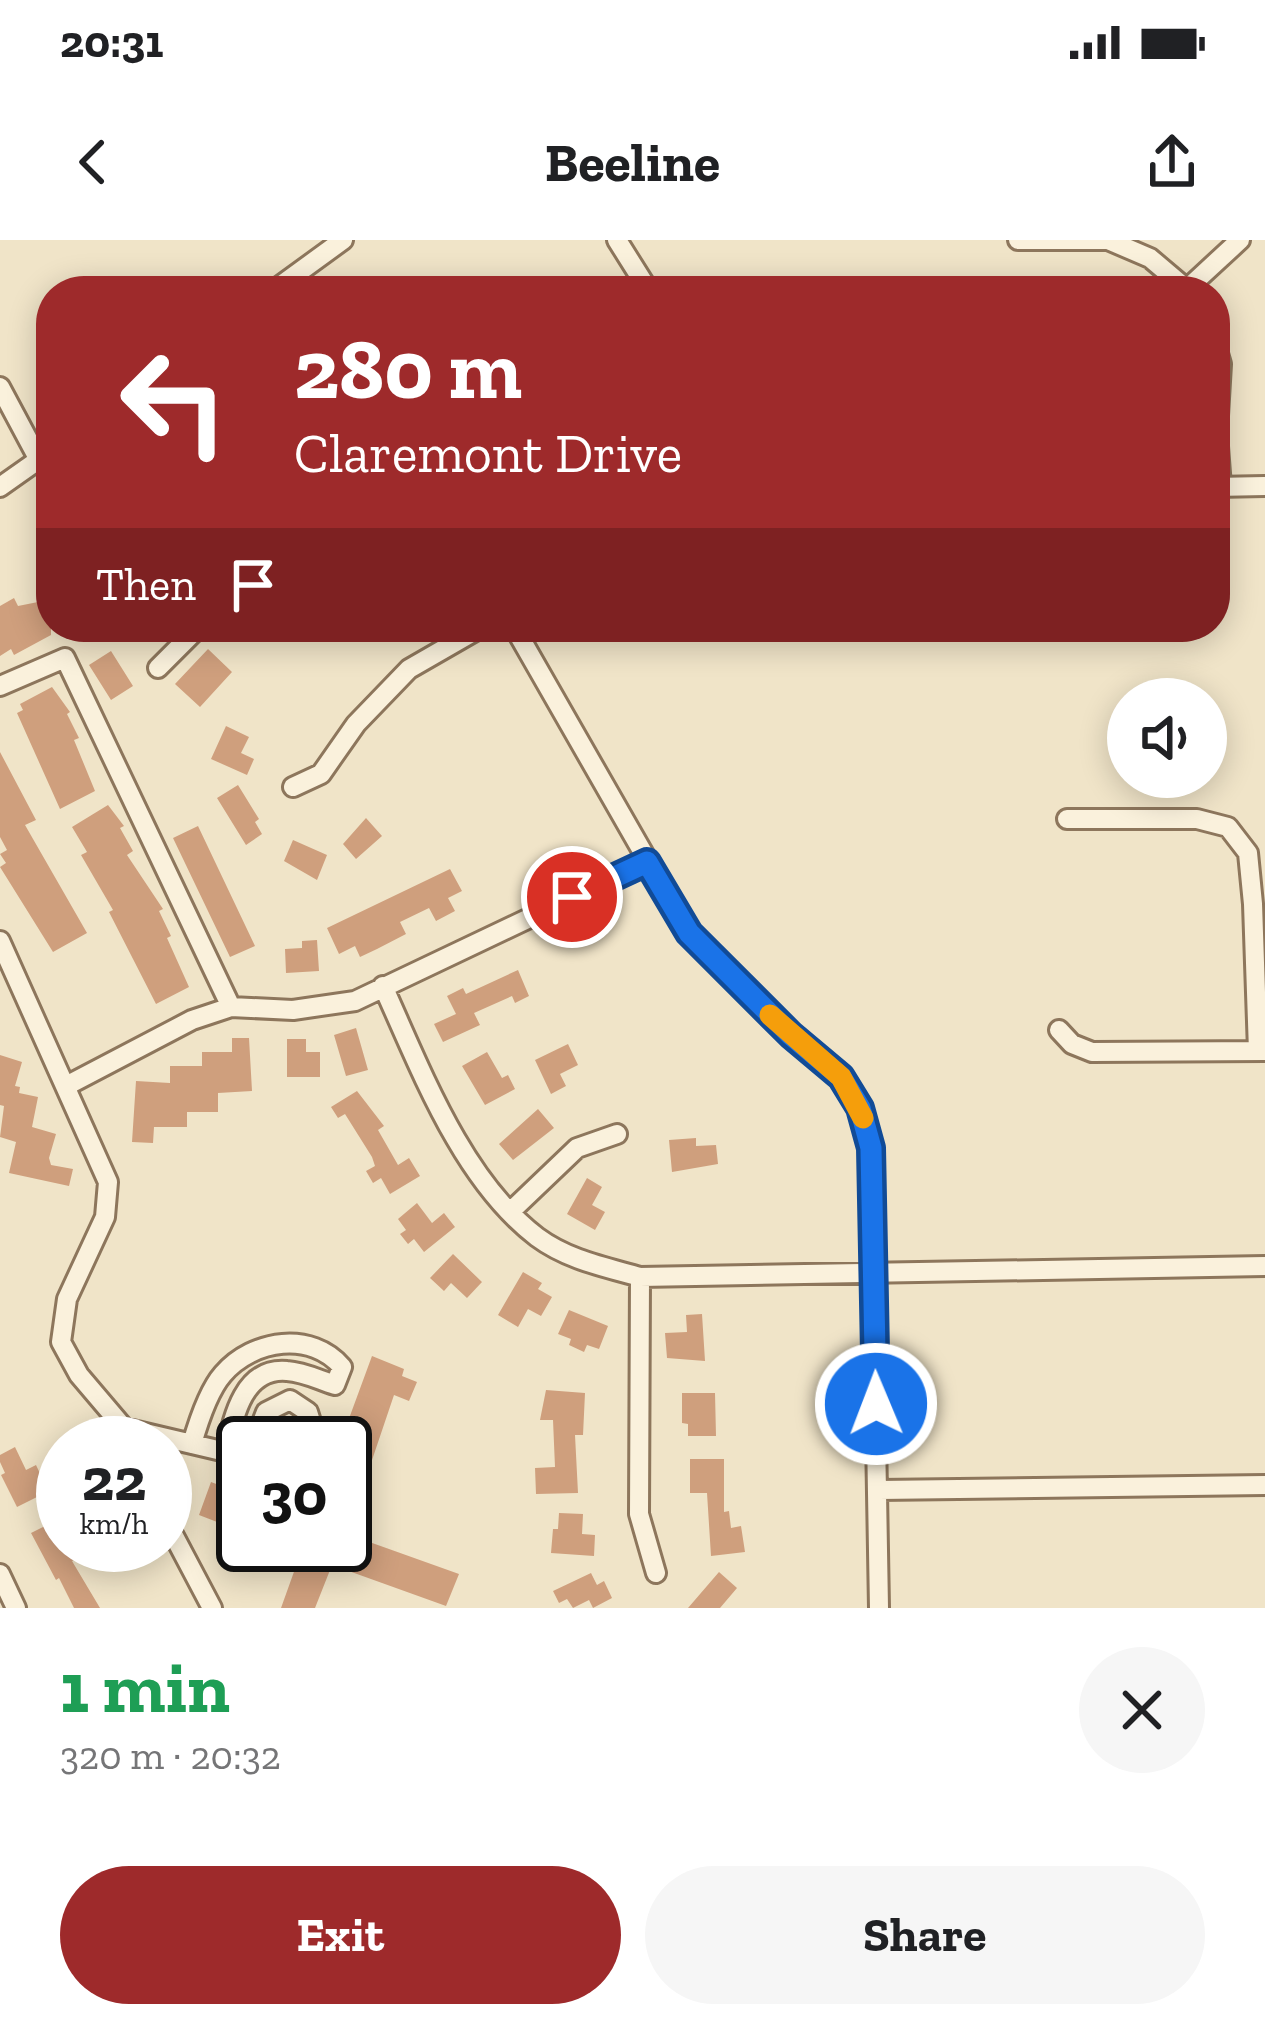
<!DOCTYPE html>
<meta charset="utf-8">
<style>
body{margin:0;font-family:"Zilla Slab",serif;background:#f6f6f6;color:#202124;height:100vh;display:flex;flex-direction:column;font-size:45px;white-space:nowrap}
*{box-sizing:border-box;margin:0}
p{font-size:39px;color:#757577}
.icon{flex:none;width:66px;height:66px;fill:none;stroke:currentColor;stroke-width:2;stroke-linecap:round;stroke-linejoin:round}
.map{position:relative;height:1368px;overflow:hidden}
.details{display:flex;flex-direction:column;background:#fff;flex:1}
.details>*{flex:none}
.guide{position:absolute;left:36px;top:36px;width:1194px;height:366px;border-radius:48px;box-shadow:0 6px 30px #0003;background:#9e2a2b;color:#fff;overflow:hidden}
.fabs{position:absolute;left:1107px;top:438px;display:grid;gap:24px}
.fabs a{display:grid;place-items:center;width:120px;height:120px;border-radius:50%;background:#fff;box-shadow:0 6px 30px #0003;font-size:60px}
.speed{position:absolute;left:36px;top:1176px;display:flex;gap:24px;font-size:60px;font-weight:700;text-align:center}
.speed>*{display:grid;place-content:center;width:156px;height:156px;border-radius:50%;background:#fff;box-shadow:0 6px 30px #0003;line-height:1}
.speed small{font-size:30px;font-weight:400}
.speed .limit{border:6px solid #111;border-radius:18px;background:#fff;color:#111}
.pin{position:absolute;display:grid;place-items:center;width:102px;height:102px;color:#fff;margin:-51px;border:6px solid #fff;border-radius:50%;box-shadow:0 3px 12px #0007}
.me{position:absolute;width:132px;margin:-66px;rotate:359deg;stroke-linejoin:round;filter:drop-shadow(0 0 9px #0008)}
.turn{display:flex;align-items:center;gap:42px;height:252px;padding:0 60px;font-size:54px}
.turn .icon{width:156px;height:156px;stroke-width:2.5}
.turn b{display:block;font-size:84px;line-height:102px}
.then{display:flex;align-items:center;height:114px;padding:0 60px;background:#0003;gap:24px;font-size:45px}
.round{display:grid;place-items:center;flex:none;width:126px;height:126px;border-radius:63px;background:#f6f6f6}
.head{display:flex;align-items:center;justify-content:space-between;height:204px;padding:0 60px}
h1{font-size:72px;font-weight:800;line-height:90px;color:#1e9e55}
.button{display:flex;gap:24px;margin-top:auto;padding:24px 60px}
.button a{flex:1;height:138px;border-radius:72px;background:#9e2a2b;color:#fff;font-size:48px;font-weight:800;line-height:138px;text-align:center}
.button a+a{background:#f6f6f6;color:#202124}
.status{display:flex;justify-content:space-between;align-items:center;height:84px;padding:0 60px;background:#fff;direction:ltr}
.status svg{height:33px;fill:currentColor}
header{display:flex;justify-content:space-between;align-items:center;height:156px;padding:0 60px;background:#fff;font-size:54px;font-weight:800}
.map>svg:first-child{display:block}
.building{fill:#cf9f7d}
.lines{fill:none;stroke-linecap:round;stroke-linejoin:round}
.minor-casing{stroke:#8d765c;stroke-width:24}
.minor{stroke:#faf1dc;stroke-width:18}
.route-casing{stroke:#114b97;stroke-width:30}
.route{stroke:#1a73e8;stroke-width:21}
.slow{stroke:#f59e0b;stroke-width:21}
</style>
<div class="status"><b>20:31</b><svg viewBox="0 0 49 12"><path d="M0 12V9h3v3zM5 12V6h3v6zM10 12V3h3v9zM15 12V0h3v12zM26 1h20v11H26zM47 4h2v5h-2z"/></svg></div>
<header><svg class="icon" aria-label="back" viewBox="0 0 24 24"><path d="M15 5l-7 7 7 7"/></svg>Beeline<svg class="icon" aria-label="share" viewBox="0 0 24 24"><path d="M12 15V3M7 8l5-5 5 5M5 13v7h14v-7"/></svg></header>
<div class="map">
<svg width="1265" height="1368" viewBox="0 0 1265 1368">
<rect width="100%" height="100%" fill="#f0e4c8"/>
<!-- building -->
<path class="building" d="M47,349L51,356V395L14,415L11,409L0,416V366L14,358L18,366L38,362L37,355Z
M208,409L232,432L200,467L175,444Z
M111,411L133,446L111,460L89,425Z
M52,447L70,472L67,474L79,498L74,500L95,551L60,569L17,473L23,470L20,464Z
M226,486L249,497L241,513L254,519L247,535L211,519Z
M0,512L36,580L25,585L87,693L53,712L0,627L6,623L0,614L7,610L0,597Z
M238,545L259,579L255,582L262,594L246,605L217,558Z
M108,565L124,586L120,588L133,611L127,615L163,669L159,671L171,696L167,698L189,747L156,764L109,672L113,670L81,615L87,612L72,587Z
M366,578L382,596L356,619L343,604Z
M198,586L255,706L230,717L173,598Z
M293,600L327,615L317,640L284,621Z
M450,629L462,651L448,658L455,671L436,681L429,668L400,682L406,694L377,709L360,717L355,706L339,714L327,688Z
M317,700L319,731L286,733L285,709L302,708V701Z
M518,730L529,756L515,763L512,756L474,773L480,785L443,802L434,784L456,774L447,756L463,748L466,754Z
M356,788L368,830L346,836L334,795Z
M232,798H249L252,851L218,853V872H187V887H154L153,903L132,902L136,841L170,843V826H202V812H232Z
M287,799H306V812H320V837H287Z
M568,804L578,825L560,834L566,846L551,854L535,820Z
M487,812L502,838L508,835L515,849L485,865L462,826Z
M0,815L22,822L15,846L20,847L19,853L38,857L32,887L56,894L49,918L51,925L73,929L69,946L9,933L16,902L0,897L4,866L0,865Z
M357,851L384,886L378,890L398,925L409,918L420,936L390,954L381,938L373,943L366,931L375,926L372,917L345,874L338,878L331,867Z
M538,869L554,888L513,920L499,904Z
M696,898V906L716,905L718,924L672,932L669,900Z
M587,938L602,947L592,965L605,972L595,990L567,974Z
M417,963L432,983L444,973L455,987L424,1012L414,999L408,1004L400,994L406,990L398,979Z
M453,1014L482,1042L467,1058L451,1043L444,1051L430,1038Z
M523,1032L542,1043L538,1049L552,1057L541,1076L528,1069L518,1087L498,1075Z
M569,1070L608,1086L599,1109L587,1105L584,1112L569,1105L571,1099L558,1094Z
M702,1074L705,1121L667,1118L665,1093L687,1092L686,1075Z
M372,1116L404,1129L402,1136L417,1142L409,1161L394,1155L347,1294L459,1334L446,1366L332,1325L315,1368H281L300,1315L276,1305H345V1203H340Z
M546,1150L585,1153L583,1195H575L578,1253L536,1254L535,1228L555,1227L553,1180H540Z
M682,1153H715L716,1196H688V1184L682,1183Z
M15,1207L26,1230L36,1225L45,1244L37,1248L41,1255L17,1267L1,1235L5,1233L0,1222V1215Z
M690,1219H724V1272L729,1271L731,1288L741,1286L745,1312L711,1316L707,1253H690Z
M211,1242L243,1254V1292L199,1275Z
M559,1273L583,1274L582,1294L595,1295L594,1316L551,1313L553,1289H558Z
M53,1282L63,1305H73L80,1317L72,1321L100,1368H74L59,1338L56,1340L31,1293Z
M719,1332L737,1348L720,1368H688Z
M591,1333L597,1345L604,1341L612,1358L593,1368L589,1360L573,1368L567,1359L559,1363L553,1351Z"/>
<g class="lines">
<!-- minor casing -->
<g class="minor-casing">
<path id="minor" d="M617,0L649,51
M1018,0H1108L1150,18L1189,51
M1188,48L1240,0
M273,51L343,0
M1215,103L1221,124L1217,193L1221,247
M0,147L39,220
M0,247L51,211
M1215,247L1265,246
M514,387L689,693L791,795L841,837L860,869L871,908L879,1368
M158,428L199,387
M0,446L65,418L231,767
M293,547L321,534L356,484L409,429L482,387
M1067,579H1197L1228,587L1248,613L1253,664L1258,811
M0,701L108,942L105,977L67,1059L61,1102L79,1135L124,1188L243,1216
M383,746C421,830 462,940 537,997C568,1020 605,1027 640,1037L1265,1026
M1059,790L1072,804L1092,812L1265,811
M66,846L192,780L231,767L293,770L355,761L647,622
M510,972L577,908L617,894
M640,1037L639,1274L656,1333
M254,1203L266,1172L290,1160L308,1172L313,1188L306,1203
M192,1204C198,1183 208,1151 223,1134C253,1099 312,1091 342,1127L335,1145C319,1140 304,1132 287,1131C243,1127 233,1178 226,1210
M879,1250L1265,1245
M165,1279L212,1368
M0,1334L16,1368"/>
</g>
<!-- minor -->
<use href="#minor" class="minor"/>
</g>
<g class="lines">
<!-- route casing -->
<g class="route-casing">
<path id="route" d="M572,657L647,622L689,693L791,795L841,837L860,868L871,908L876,1164"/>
</g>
<!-- route -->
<use href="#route" class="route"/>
<!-- slow -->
<path class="slow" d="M770,775L841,837L863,878"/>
</g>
</svg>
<div class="fabs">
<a><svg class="icon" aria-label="sound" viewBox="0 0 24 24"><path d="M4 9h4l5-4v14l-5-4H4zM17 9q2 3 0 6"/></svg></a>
</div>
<div class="speed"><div>22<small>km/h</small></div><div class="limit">30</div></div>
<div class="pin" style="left:572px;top:657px;background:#d93025"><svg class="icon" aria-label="arrive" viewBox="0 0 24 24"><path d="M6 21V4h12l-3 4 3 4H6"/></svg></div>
<svg class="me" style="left:876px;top:1164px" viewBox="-20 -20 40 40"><circle r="17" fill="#1a73e8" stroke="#fff" stroke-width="3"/><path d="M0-11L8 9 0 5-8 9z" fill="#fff"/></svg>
<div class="guide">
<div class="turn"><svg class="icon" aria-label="left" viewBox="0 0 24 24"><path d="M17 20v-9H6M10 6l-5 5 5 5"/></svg><div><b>280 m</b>Claremont Drive</div></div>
<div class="then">Then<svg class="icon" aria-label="arrive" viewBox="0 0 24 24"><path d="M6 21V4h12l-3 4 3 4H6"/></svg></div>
</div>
</div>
<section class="details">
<div class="head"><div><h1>1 min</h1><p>320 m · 20:32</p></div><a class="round"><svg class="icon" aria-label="close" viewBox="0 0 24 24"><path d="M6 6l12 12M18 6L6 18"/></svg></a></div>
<div class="button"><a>Exit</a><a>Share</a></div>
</section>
